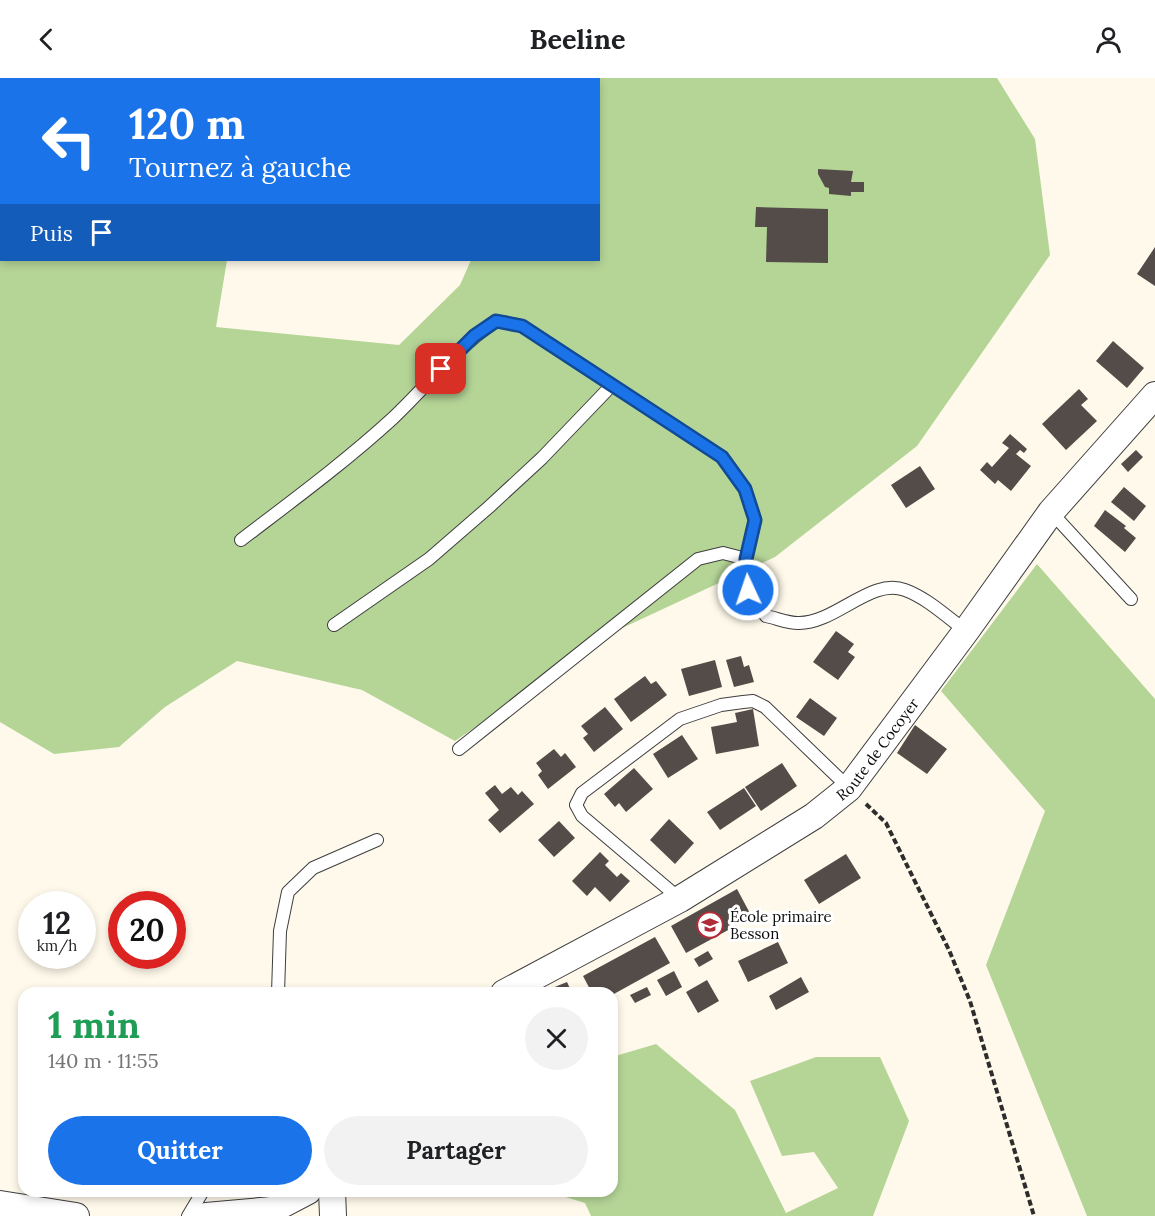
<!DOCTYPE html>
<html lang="fr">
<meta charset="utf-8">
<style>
body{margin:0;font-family:Lora,serif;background:#f2f2f2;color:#202124;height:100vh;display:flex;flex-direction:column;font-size:22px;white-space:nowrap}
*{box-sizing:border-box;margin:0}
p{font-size:20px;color:#757577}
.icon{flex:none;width:33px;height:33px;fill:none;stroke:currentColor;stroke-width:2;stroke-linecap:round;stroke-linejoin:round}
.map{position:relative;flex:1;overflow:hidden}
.drawer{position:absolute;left:18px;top:909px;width:600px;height:210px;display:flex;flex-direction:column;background:#fff;border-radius:18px;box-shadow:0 3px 9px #0003}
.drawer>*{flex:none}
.hud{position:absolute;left:0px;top:0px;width:600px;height:183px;box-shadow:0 3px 9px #0003;background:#1a73e8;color:#fff;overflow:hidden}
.speed{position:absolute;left:18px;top:813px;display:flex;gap:12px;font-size:30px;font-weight:700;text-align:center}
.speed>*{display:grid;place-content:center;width:78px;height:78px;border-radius:50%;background:#fff;box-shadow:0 3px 9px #0003;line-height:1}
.speed small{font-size:15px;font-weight:400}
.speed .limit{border:9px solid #d22;background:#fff;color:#111}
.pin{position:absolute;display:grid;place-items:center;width:51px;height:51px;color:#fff;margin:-26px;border-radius:12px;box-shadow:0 3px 9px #0006}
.me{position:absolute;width:66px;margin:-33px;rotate:357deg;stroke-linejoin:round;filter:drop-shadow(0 0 4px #0008)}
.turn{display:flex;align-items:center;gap:21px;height:126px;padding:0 30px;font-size:27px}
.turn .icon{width:78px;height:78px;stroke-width:2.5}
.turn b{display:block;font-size:42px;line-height:51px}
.then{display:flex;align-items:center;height:57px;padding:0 30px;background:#0003;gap:12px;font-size:22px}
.round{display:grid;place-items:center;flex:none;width:63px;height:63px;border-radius:32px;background:#f2f2f2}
.headline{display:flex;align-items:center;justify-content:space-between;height:102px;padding:0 30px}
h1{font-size:36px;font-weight:800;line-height:45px;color:#1e9e55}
.cta{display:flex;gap:12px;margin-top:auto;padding:12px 30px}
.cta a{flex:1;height:69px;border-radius:36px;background:#1a73e8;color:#fff;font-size:24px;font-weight:800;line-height:69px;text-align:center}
.cta a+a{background:#f2f2f2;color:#202124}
header{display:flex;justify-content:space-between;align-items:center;height:78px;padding:0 30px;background:#fff;font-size:27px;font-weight:800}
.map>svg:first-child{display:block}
.forest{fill:#b5d597}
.building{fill:#534c48}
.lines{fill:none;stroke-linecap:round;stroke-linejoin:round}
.lane-casing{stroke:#3e3e3e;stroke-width:14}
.street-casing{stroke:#3e3e3e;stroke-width:28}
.path{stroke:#2d2d2d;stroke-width:4;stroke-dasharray:6 3;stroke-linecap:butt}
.lane{stroke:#fff;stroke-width:12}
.street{stroke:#fff;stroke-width:26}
.route-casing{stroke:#114b97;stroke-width:15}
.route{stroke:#1a73e8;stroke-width:10}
.labels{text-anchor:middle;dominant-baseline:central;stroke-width:6;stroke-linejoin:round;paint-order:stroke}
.street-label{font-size:15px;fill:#0b0b0b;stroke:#fff}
.poi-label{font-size:15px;fill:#0b0b0b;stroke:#fff;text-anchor:start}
</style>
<header><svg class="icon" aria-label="back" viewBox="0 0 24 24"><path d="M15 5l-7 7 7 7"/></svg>Beeline<svg class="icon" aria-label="person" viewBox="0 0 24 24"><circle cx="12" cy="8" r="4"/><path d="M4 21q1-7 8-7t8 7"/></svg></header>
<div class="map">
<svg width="1155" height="1138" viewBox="0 0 1155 1138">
<rect width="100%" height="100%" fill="#fef9ea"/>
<!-- forest -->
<path class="forest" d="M0,0H307L2,2V182H227L216,249L399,267L460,207L471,182H598V2L551,1L552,0H997L1035,61L1050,177L917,368L775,479L620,551L455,663L362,612L237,583L165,629L119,669L54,676L0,644Z
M1037,486L1155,621V1138H1087L986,887L1045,733L941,613Z
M656,966L735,1032L786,1135L838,1110L814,1074L782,1078L750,1003L816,979H880L909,1043L873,1138H591L585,1125L546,1113H612V979Z"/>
<!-- building -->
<path class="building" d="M818,91L853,93L851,104H864V114H851V118L829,116V110L825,109L818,96Z
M756,129L828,131V185L766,184L767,149H755Z
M1155,169V208L1137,196Z
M1113,263L1144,290L1127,310L1096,283Z
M1079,311L1088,321L1081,327L1097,343L1066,372L1042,346Z
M1010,356L1027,371L1024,375L1020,372L1016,376L1031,388L1011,413L998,402L995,406L980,392L987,384L992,389L1009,370L1002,365Z
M1136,372L1143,379L1128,394L1121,386Z
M920,388L935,411L906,430L891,407Z
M1124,409L1146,428L1134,443L1111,424Z
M1105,432L1126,448L1124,450L1136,460L1125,474L1094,448Z
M836,553L854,566L848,574L855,579L838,602L813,584Z
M741,578L744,589L749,587L754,604L734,609L726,582Z
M715,582L722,609L689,618L681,591Z
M645,598L651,606L656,603L667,617L631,644L614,621Z
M810,620L837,640L824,658L796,639Z
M605,629L623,651L594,674L583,660L588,656L581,648Z
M753,631L759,668L716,676L711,649L737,644L735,635Z
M915,647L947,671L927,696L897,675Z
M682,657L698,681L668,700L653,676Z
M554,671L561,679L565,675L576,689L548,711L538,697L542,693L536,685Z
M782,685L797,708L761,733L745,709Z
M634,690L653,711L626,734L619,725L615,729L604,716Z
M495,707L502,716L511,709L518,717L522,713L534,726L500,755L488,742L499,732L485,715Z
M744,710L756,728L720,752L707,734Z
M669,741L694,765L675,786L650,762Z
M559,743L575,760L554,779L538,762Z
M600,774L609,783L605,787L617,799L621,795L630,803L610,824L595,809L587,818L572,803Z
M846,776L861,800L819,826L804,802Z
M737,811L752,839L686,875L671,848Z
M655,859L670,885L612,917V915H592L583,898Z
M778,864L788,885L748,904L738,883Z
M708,873L713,881L699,889L694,881Z
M674,893L682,909L666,918L657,902Z
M801,899L809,914L776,932L769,918Z
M707,902L719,923L698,935L686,914Z
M567,904L572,915H540Z
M647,909L651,917L635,925L630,917Z"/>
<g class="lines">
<!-- lane casing -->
<g class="lane-casing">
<path id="lane" d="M1051,434L1131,521
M241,462C292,423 345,384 392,341C427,308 456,270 496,243L522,248L722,379L745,411L755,442L746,481L723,475L698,481L459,671
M746,481L748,511L766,538C776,540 788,545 798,545C835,546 871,499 905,512C927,520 947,539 966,553
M334,547L429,481L489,429L542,380L612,307
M680,821L582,738L576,727L582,715L680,641L721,627L743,624L753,623L765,629L849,710
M278,915L280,853L288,814L313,790L377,762
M188,1138L203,1113"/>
</g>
<!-- street casing -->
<g class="street-casing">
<g id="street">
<path id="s1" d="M504,915L680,821L814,738L849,710L966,553L1051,434L1155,317"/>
<path d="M332,1113L333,1138"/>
<path d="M0,1126L76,1138"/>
<path d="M206,1138L272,1132L308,1113"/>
</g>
</g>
<!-- path -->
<path class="path" d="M866,726L886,745L949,872L970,923L1034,1138"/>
<!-- lane -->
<use href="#lane" class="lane"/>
<!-- street -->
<use href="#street" class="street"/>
</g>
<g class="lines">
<!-- route casing -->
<g class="route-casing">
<path id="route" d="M441,291L474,258L496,243L522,248L722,379L745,411L755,442L746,481L748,512"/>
</g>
<!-- route -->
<use href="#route" class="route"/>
</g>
<!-- icons -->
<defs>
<g id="school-ring" transform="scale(1.35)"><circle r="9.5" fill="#fff" stroke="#b12c39" stroke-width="1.5"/><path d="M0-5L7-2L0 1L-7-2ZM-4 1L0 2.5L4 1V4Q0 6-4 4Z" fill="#b12c39"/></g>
</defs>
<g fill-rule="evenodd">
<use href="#school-ring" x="710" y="847"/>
</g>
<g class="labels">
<!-- street labels -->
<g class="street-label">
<text stroke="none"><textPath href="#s1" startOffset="450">Route de Cocoyer</textPath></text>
</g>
<!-- poi labels -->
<g class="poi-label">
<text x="730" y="838">École primaire<tspan x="730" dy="17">Besson</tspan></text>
</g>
</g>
</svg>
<div class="speed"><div>12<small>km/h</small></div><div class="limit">20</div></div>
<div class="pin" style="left:441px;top:291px;background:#d93025"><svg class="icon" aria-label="arrive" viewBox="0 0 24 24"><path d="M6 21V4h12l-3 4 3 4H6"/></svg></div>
<svg class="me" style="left:748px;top:512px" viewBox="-20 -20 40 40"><circle r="17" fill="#1a73e8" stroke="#fff" stroke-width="3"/><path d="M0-11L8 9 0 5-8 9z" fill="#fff"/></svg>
<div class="hud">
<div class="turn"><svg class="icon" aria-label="left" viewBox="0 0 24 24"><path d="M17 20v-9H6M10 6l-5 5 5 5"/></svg><div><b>120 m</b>Tournez à gauche</div></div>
<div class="then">Puis<svg class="icon" aria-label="arrive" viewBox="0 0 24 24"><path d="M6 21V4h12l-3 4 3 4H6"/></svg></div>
</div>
<section class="drawer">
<div class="headline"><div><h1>1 min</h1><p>140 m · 11:55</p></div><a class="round"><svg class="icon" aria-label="close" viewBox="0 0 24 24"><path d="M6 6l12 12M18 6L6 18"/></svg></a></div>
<div class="cta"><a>Quitter</a><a>Partager</a></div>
</section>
</div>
